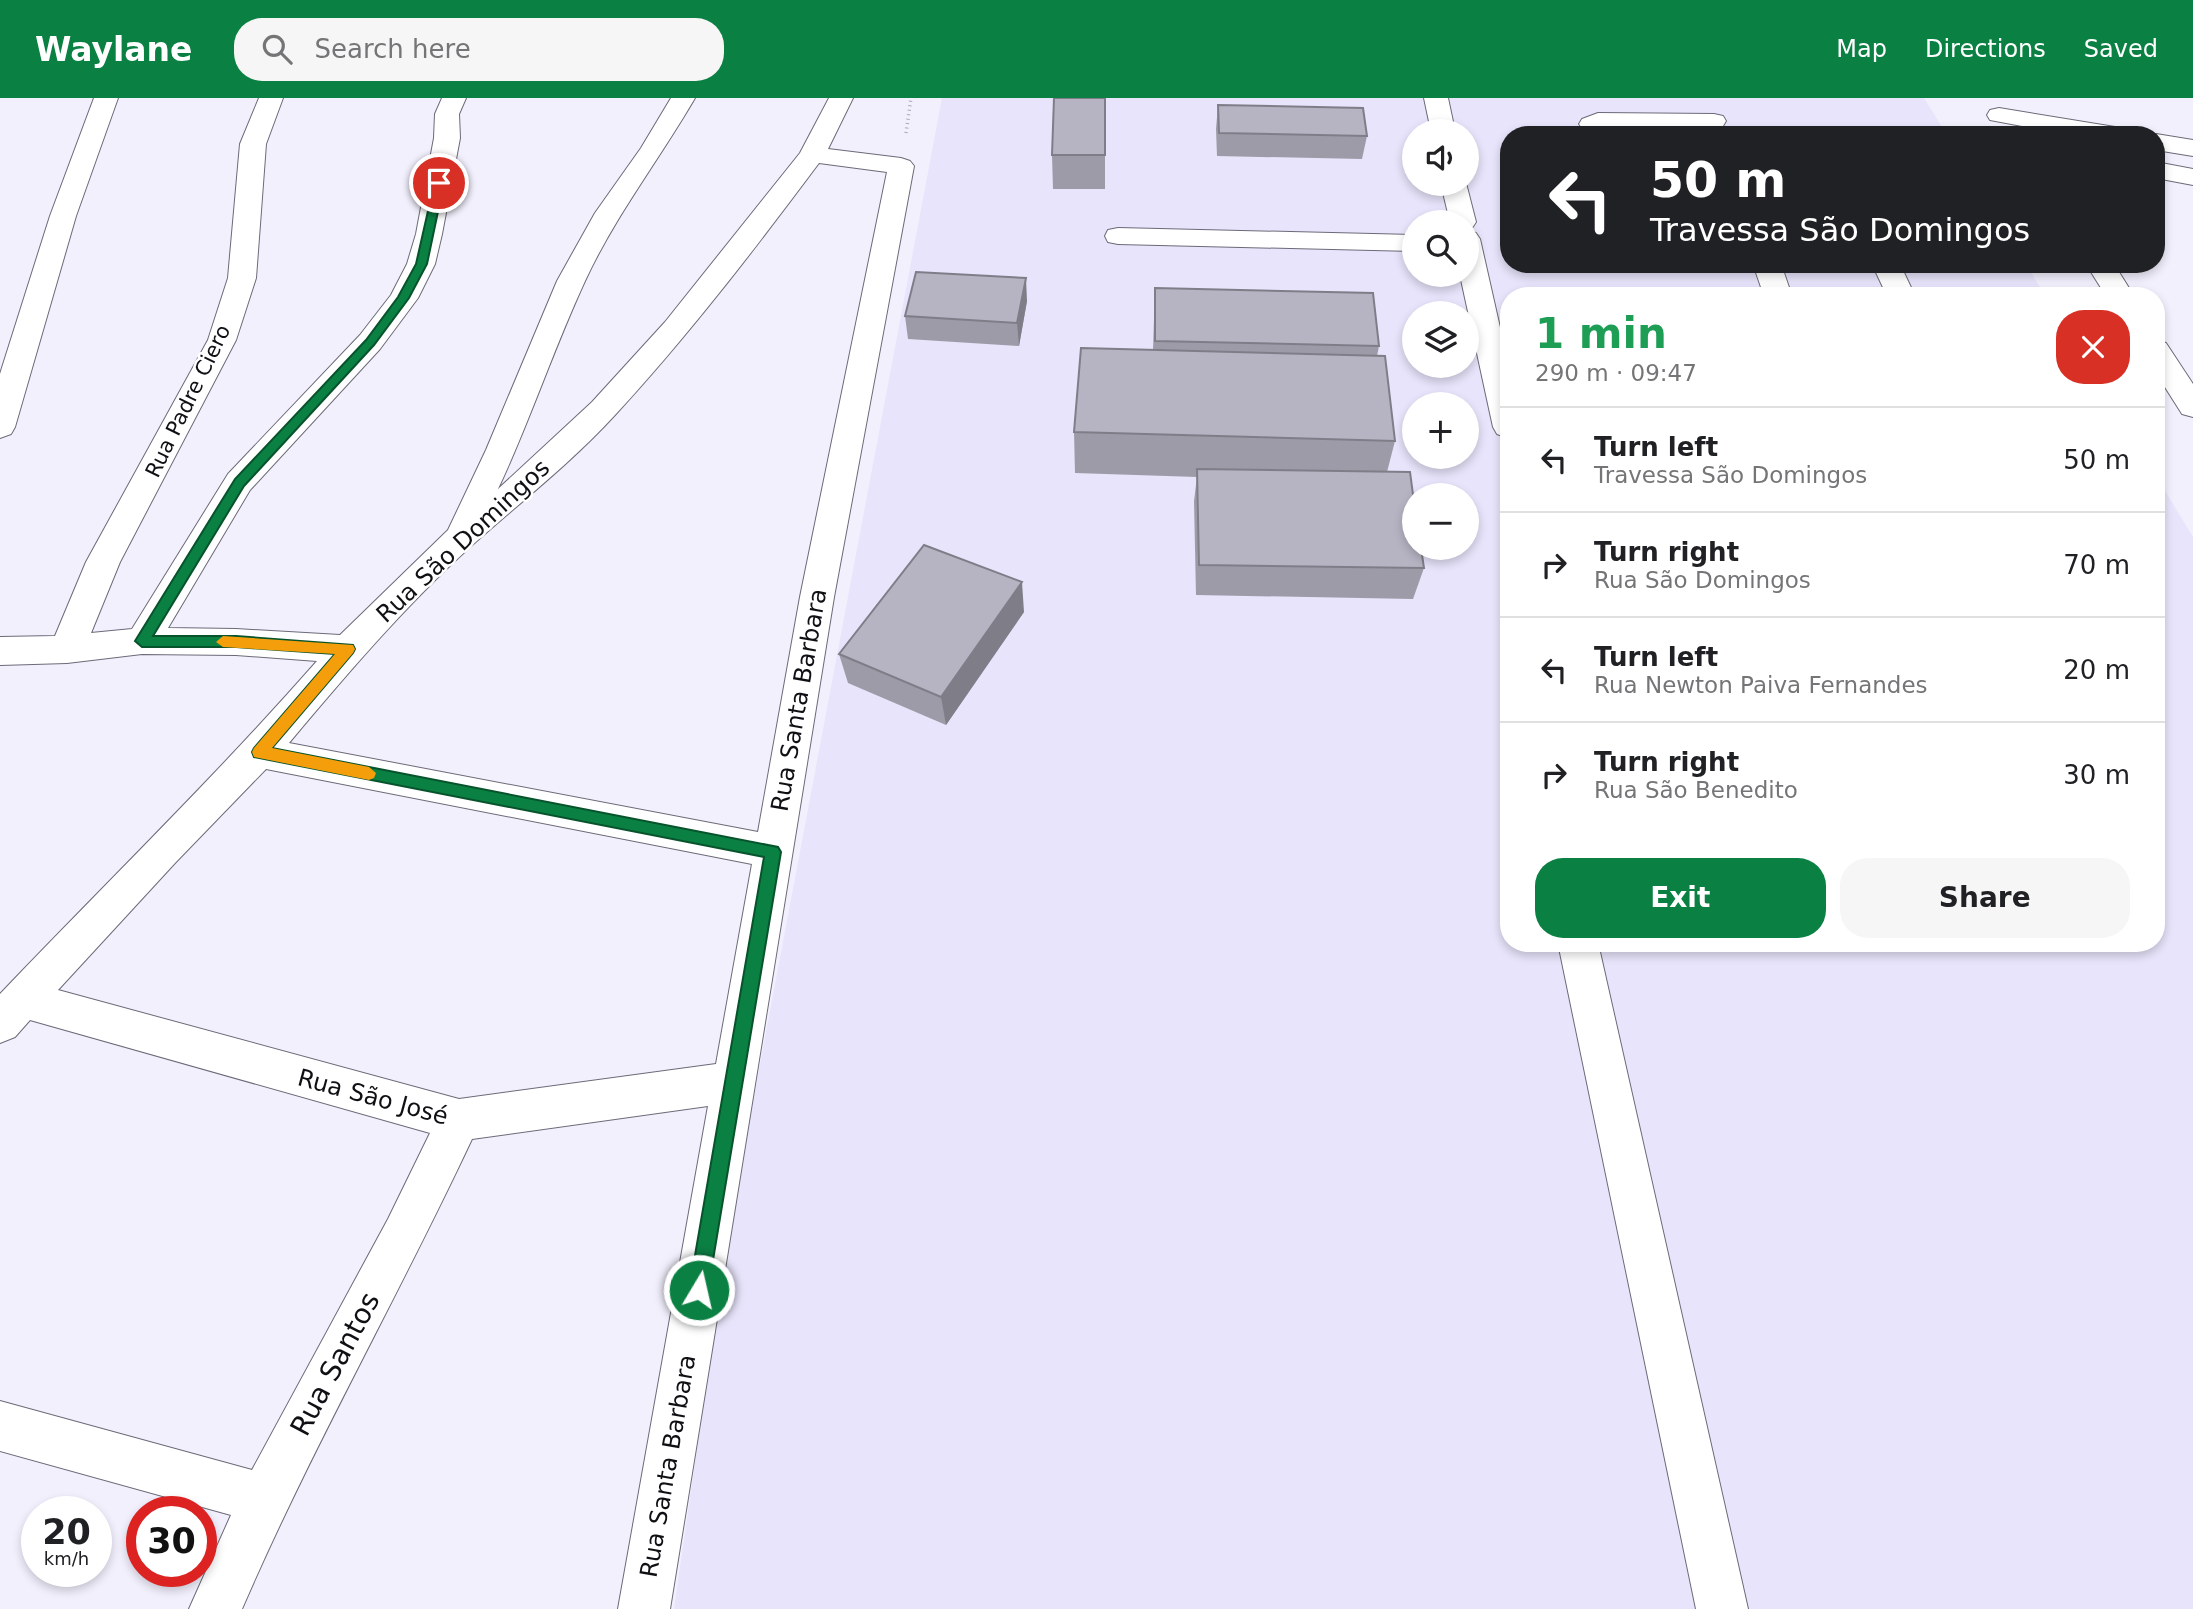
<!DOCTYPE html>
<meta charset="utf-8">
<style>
body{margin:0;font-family:"DejaVu Sans",sans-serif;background:#f6f6f6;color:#202124;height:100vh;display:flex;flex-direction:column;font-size:26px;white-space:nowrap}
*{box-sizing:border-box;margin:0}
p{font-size:23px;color:#757577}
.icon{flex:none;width:38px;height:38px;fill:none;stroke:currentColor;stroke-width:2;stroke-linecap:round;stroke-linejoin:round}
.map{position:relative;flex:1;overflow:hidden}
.panel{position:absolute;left:1500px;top:189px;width:665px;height:665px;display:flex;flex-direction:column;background:#fff;border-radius:28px;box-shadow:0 4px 10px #0003}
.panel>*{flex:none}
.banner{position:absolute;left:1500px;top:28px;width:665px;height:147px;border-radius:28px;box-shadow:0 4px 10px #0003;background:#202124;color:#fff;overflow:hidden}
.controls{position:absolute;left:1402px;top:21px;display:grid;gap:14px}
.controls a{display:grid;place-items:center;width:77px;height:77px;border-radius:50%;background:#fff;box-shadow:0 4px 10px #0003;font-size:35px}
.speed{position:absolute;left:21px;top:1398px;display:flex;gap:14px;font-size:35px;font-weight:700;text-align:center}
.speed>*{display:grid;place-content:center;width:91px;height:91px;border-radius:50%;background:#fff;box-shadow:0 4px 10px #0003;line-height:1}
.speed small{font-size:18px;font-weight:400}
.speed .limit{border:10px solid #d22;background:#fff;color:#111}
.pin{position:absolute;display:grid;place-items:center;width:60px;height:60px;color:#fff;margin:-30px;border:4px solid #fff;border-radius:50%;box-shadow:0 2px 7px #0007}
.me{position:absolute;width:77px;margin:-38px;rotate:9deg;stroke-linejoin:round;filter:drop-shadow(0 0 5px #0008)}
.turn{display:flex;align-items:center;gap:24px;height:147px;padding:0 35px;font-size:32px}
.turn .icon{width:91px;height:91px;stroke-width:2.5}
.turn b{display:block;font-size:49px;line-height:60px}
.round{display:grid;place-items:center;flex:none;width:74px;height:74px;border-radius:28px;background:#f6f6f6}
.head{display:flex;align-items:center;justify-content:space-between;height:119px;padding:0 35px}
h1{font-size:42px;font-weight:600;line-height:52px;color:#1e9e55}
.cta{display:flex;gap:14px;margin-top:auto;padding:14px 35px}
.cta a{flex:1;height:80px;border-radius:28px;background:#0b8043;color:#fff;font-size:28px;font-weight:600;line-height:80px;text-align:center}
.cta a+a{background:#f6f6f6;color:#202124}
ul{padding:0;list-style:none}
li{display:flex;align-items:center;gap:21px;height:105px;padding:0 35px;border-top:2px solid #e0e0e0}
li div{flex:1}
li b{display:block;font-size:26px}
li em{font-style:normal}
header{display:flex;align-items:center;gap:42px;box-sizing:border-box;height:98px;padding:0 35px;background:#0b8043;color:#fff}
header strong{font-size:33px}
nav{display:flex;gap:38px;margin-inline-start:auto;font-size:24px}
.search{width:490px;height:63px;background:#f6f6f6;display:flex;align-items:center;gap:18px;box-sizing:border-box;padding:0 24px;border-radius:28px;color:#757577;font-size:26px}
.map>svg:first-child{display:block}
.built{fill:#e7e4fb;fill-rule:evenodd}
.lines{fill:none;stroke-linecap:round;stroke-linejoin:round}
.minor-casing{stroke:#6c6a78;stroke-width:2}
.path{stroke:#acaab5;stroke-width:3.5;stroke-dasharray:1 3.5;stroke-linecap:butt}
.minor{fill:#fff;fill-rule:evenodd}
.wall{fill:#9d9ba8}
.shaded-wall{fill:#7f7e88}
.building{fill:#b6b4c3;stroke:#7f7e88;stroke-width:2}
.route{fill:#0b8043;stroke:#07532c;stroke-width:2}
.slow{fill:#f59e0b}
.labels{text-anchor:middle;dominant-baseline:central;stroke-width:5;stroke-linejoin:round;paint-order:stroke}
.far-street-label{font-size:21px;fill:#100f14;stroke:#fff}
.street-label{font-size:24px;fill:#100f14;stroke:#fff}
.near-street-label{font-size:28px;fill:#100f14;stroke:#fff}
</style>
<header>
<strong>Waylane</strong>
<div class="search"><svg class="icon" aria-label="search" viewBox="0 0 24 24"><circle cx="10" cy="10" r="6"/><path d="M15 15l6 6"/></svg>Search here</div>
<nav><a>Map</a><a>Directions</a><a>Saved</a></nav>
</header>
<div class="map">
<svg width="2193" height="1511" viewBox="0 0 2193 1511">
<rect width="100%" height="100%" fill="#f2f0fd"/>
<!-- built -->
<path class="built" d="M942,0H1924L1947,37H1508V166H2026L2045,198H1508V845H2156V378L2193,439V1511H674L728,1136ZM1414,33H1466V86H1414ZM1414,124H1466V177H1414ZM1414,215H1466V268H1414ZM1414,306H1466V359H1414ZM1414,397H1466V450H1414Z"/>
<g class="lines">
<!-- minor casing -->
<g class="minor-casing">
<path id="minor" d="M94,0H118L76,118L15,329L11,336L0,340V276L50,118Z
M259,0H283L266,46L256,180L236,242L120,464L91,535L132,531L228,376L360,237L391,197L407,166L416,136L434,40L435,16L442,0H466L459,16L460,40L442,136L435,166L418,200L380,251L250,392L168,530L236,531L340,537L448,432L486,352L557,183L595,115L641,50L671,0H695C659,62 615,118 585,183C553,252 530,323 498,391L592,304L665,224L800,55L829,0H853L828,51L901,60L910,63L914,68L834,499L670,1511H618L708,1008L472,1041C398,1199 311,1351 242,1511H189L231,1417L0,1353V1303L252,1372L388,1121L430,1035L30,922L15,939L0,945V896C106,785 216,678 317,563L236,557L142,556L67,565L0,567V539L55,538L86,464L208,242L228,180L240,46ZM819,65L887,74L800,499L758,734L289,645C346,577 404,509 469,450C518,406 570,366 615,317C688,238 754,152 819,65ZM266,671L752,766L716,966L459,1001L58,892L175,765Z
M1424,0H1448L1455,33H1431Z
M1999,10L2115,29L2124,32L2127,37H2070L1990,22L1987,17L1990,12Z
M1598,15L1714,16L1723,18L1726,23L1723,28L1714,30H1610L1617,37H1587L1579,26L1582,21Z
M2156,36L2193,42V58L2156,52Z
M2156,64L2193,71V87L2156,80Z
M1466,85L1476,124L1472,130L1466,131V124H1450L1441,86Z
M1118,130L1414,137V153L1118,146L1108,144L1105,138L1108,132Z
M1466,133L1476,135L1480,141L1508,265V340L1497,336L1493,329L1460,177H1466Z
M1753,166H1781L1792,198H1764Z
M1872,166H1900L1915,198H1887Z
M2086,166H2114L2134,198H2106Z
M2156,242L2166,245L2193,286V319L2182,316L2156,275Z
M1558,845H1598L1748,1511H1696Z"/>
</g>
<!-- path -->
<path class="path" d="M906,35L911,0"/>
<!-- minor -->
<use href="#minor" class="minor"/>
</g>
<!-- wall -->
<path class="wall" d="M1105,0V91H1053L1052,57Z
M1218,7L1367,38L1362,61L1217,58L1216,31Z
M1155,190L1379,248L1377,258L1395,343L1387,374L1424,470L1413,501L1196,497L1194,403L1197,379L1075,375L1074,334L1153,252Z
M1027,203L1019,248L908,241L905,218Z
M1024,514L946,627L848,585L839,556Z"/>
<!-- shaded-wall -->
<path class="shaded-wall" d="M1026,180L1027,203L1019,248L1017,225Z
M1022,484L1024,514L946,627L941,599Z"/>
<!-- building -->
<path class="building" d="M1054,0H1105V57H1052Z
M1218,7L1363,10L1367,38L1219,35Z
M916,174L1026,180L1017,225L905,218Z
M1155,190L1373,195L1379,248L1155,243Z
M1081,250L1385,258L1395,343L1074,334Z
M1197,371L1410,374L1414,404V450H1421L1424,470L1199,467Z
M924,447L1022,484L941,599L839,556Z"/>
<!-- route -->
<path class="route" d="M435,82L444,85L427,166L409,200L374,247L244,388L153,538H236L353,547L355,551L353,555L272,650L778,749L781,754L708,1192L706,1199L699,1202L692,1199L689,1192L764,759L254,659L252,654L254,650L335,556L236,549H142L135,543L235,381L366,242L398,199L416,166Z"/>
<!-- slow -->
<path class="slow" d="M223,538L353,547L355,551L353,555L272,650L369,669L376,675L374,680L369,682L254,659L252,654L254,650L335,556L223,549L216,544Z"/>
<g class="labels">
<!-- far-street labels -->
<g class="far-street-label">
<text transform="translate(188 303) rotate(-64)">Rua Padre Ciero</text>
</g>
<!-- street labels -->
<g class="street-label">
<text transform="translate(463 443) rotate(-43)">Rua São Domingos</text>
<text transform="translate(799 602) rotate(-80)">Rua Santa Barbara</text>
<text transform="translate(373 999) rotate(15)">Rua São José</text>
<text transform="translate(668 1368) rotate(-80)">Rua Santa Barbara</text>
</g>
<!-- near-street labels -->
<g class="near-street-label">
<text transform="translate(335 1266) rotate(-62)">Rua Santos</text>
</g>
</g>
</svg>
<div class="controls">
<a><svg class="icon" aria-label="sound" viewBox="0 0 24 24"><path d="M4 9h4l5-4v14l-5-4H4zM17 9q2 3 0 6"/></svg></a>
<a><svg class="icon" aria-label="search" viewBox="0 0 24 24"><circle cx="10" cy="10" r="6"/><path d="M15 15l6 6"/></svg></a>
<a><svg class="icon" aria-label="layers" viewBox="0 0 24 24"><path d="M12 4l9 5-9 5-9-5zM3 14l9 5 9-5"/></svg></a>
<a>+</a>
<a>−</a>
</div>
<div class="speed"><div>20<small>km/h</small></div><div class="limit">30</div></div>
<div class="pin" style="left:439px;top:85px;background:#d93025"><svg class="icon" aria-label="arrive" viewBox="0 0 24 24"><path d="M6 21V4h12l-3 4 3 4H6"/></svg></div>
<svg class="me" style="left:699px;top:1192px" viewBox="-20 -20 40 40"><circle r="17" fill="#0b8043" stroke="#fff" stroke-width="3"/><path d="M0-11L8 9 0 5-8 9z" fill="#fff"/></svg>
<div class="banner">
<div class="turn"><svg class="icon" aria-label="left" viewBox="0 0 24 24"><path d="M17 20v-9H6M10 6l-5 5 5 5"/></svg><div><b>50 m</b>Travessa São Domingos</div></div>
</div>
<section class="panel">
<div class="head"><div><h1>1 min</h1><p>290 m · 09:47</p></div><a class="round" style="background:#d93025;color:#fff"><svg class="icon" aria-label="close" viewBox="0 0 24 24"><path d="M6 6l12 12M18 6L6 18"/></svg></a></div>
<ul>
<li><svg class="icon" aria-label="left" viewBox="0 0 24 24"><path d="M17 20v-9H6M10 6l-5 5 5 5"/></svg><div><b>Turn left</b><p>Travessa São Domingos</p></div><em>50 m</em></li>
<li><svg class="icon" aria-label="right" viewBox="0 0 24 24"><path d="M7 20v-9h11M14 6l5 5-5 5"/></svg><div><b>Turn right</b><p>Rua São Domingos</p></div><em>70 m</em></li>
<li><svg class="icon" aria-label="left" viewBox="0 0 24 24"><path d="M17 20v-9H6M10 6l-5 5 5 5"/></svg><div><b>Turn left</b><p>Rua Newton Paiva Fernandes</p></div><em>20 m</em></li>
<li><svg class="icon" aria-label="right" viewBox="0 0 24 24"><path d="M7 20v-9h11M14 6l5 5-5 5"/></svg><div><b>Turn right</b><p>Rua São Benedito</p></div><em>30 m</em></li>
</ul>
<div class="cta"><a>Exit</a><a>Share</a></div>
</section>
</div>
